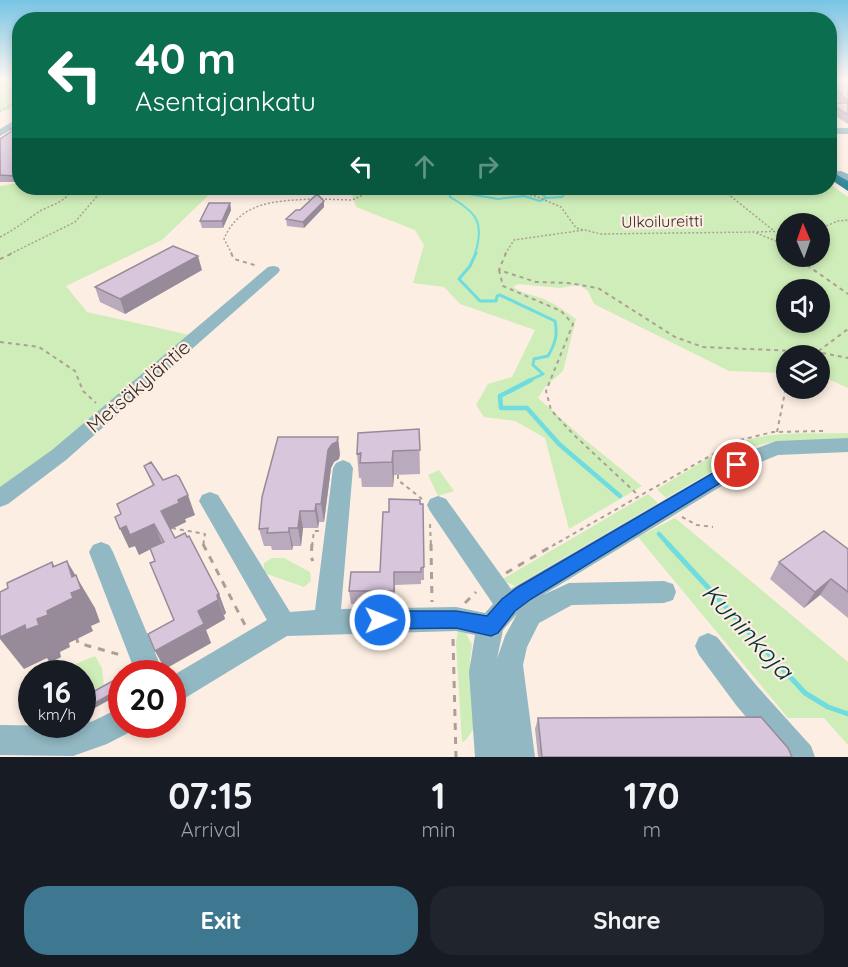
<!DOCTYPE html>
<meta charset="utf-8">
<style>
body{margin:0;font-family:Quicksand,sans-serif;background:#20242c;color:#f1f3f6;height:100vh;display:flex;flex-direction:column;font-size:22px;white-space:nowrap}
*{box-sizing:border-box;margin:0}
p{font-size:20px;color:#9ea1a6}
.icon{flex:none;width:33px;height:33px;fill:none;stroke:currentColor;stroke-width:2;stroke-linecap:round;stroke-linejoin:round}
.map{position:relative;height:757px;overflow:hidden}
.sheet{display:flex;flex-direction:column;background:#171b24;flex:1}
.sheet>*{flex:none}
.hud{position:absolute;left:12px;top:12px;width:825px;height:183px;border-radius:24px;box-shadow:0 3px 9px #0003;background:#0b6e4f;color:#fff;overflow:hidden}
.needle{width:39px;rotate:358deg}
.fabs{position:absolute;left:776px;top:213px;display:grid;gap:12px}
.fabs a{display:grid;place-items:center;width:54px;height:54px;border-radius:50%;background:#171b24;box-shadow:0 3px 9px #0003;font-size:30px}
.speed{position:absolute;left:18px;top:660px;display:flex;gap:12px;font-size:30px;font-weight:700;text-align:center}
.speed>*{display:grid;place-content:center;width:78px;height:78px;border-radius:50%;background:#171b24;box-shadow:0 3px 9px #0003;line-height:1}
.speed small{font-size:15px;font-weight:400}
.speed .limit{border:9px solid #d22;background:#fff;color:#111}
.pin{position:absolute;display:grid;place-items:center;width:51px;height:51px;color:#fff;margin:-26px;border:3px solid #fff;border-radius:50%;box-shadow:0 2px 6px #0007}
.me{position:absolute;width:66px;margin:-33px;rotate:89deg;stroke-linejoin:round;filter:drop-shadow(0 0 4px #0008)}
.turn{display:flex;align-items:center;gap:21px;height:126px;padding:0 24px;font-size:27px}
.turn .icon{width:78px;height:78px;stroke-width:2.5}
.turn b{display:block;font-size:42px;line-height:51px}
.lanes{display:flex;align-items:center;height:57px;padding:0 24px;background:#0003;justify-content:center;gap:30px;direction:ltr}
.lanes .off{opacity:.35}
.eta{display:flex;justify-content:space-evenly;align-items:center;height:102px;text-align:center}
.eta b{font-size:36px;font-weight:700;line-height:42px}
.button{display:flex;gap:12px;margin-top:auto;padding:12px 24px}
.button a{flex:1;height:69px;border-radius:24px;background:#3d7790;color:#fff;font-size:24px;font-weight:700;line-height:69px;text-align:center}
.button a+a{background:#20242c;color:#f1f3f6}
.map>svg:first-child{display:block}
.green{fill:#cfedb8;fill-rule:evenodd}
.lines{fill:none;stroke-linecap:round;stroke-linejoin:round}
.stream-far3{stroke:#6fdcdf;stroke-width:2}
.stream-far2{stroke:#6fdcdf;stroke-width:3}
.stream-far1{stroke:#6fdcdf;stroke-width:4.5}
.stream{stroke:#6fdcdf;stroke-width:5}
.path-far2{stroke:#ac9f96;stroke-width:1.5;stroke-dasharray:2 2;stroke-linecap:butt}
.path-far1{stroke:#ac9f96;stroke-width:2;stroke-dasharray:4 4;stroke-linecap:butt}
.path{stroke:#ac9f96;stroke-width:3;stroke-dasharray:7 7;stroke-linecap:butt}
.minor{fill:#91b8c3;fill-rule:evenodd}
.major{fill:#31879a;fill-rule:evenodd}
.wall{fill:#baaabd}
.shaded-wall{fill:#978b9a}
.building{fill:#d8c6dc;stroke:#978b9a;stroke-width:1.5}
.route{fill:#1a73e8;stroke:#114b97;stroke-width:1.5}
.labels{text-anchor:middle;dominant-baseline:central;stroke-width:4.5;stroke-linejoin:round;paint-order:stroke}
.far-street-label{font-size:16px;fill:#372d26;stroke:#fdeee3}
.street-label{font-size:20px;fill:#372d26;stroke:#fdeee3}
.near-water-label{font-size:26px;font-style:italic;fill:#003436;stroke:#fdeee3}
</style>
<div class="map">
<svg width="848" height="757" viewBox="0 0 848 757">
<rect width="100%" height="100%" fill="#fdeee3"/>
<!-- green -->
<path class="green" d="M0,79H19V107L0,112Z
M19,183L20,188H216L162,240L66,286L87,312L190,335L58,449L0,492V186Z
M830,184L848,197V388L819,375V356H786V373L729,371L594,304L588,291L579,285L560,288L518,284L513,287C523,294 534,295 546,300C557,305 566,312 576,319L563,371L545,387L538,398L584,439L642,486L569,529L545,438L515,421L484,417L476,405L488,384L512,377L535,330L460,304L444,287L413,283L424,245L415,230L356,207L350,188H830ZM786,224H819V256H786ZM786,290H819V322H786Z
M848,433V439L776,441L756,446L666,498L657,489C685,473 720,448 751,439C782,431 816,434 848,433Z
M439,470L454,491L438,496L428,475Z
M648,494L658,503L515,586L501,580Z
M675,518L848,662V745L824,718H788L638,537Z
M272,558H284L310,572L311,581L304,587L264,573V563Z
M458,631L466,633L472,645L470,660L474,728L466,740L462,742L456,642Z
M95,656L102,668L104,687L83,698L82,674H65L73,665Z"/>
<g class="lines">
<!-- stream-far3 -->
<path class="stream-far3" d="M547,188H560
M546,198L562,197L565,193
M475,254C485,222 476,212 450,197L451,191L498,199L524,196L540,201L546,198L536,188"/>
<!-- stream-far2 -->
<path class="stream-far2" d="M476,253L470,266L459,279L480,301H496L497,296L500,295L555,321C558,335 555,344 548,356L534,359L533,365L543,374L528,381"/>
<!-- stream-far1 -->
<path class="stream-far1" d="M531,380L500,396L501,408H527L559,444L620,496
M659,534L670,546"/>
<!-- stream -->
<path class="stream" d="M668,544L805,693L828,707L848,714"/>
<!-- path-far2 -->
<path class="path-far2" d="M0,111L20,101
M71,188H77
M503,188L535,196L561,207L576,228L601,234L754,232L778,242L786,250
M724,188L723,190L774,231
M321,199L352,200L361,196L359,188
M819,229L838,221L848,220
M757,232L786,231
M0,237C15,229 23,223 37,213C48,205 68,203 71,188
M10,254L75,222L104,188
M232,254L224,239C240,201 276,201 312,199
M505,254L514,240L584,230"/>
<!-- path-far1 -->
<path class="path-far1" d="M231,253L234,259L258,266
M506,253L499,270L536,282L568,283L598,288L675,337L703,347L817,352L848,358
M794,256L848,294
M0,259L13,253
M499,270L503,286L561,311L573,324L546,391L551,410L574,435L638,495
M0,342L39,347L75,371L83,391L96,403
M812,356L848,329
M777,432L786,387
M398,475V480L422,499
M682,517L697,525L713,527
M430,524L431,546
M172,528L205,534L203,546
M312,546L314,531H320
M552,546L736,441L773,432L824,431"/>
<!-- path -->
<path class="path" d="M203,544L245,625
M312,544L311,557L313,561
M431,544L432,602
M506,573L555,544
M465,603L476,592
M76,636L78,643L121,655
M453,639L456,757"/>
<!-- minor -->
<path class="minor" d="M20,117V125L0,136V129Z
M830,128H848V134H830Z
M841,171L848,174V182L839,178H830V172Z
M273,266L278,267L280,270L278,273L66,460L8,504L0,507V487L52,450L268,267Z
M848,438V452L778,455L761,462L543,595L569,583L664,581L673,584L676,592L673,600L664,603L572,605L539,623L527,647L523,665L535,757H475L469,672L475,635L456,631L287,636L172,706V676L267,620L199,501L202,495L210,492L218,495L290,612L315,610L333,468L336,463L343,460L350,463L353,468L341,609L456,607L485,613L493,604L430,511L427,505L430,499L438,496L446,499L511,589L747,452L776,441ZM517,614L505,636L497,659L503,630Z
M101,542L109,545L113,552L164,674H136L89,552L93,545Z
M708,633L717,637L756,685L811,746L815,757H780L736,705L699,655L695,646L699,637Z
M122,707V724H135L132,731L107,744L73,756L0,755V725L73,726L93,721Z"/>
<!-- major -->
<path class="major" d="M830,171L848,181V191L830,179Z"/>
</g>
<!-- wall -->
<path class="wall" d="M830,81L848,82V124L830,112V103H840L830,90Z
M20,123V181L18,182H0V139L12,131L11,129Z
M230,203L231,210L223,228H202L200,221Z
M324,207L304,228L287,226L286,219L300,210Z
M202,270L125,314L100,302L95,287Z
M419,429L420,474L394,475L393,487H362L361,478H359L357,454Z
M340,454L339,459L334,462L331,468L324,522H319L318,528H303L301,546H293L292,550H272L271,546H264L259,529Z
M144,466L163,480L195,515L185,519L186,522L170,530L175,538L219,594L226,613L224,615L225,619L206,630L211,643L165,669L174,620L155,561L151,549L139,555L135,546L129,548L121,514L153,486Z
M848,549V618L820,595L804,608L770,579L779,562Z
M424,567V580H421V584L395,585V603L351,604L349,591L380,572Z
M538,718L792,757H538L535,729Z"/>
<!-- shaded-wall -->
<path class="shaded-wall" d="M20,173V181L18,182L15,176Z
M324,201V207L304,228L303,222Z
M230,203L231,210L223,228L222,221Z
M198,256L202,270L125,314L120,299Z
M338,437L340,454L339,459L334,462L331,468L324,522L321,504L328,450Z
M393,451L394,475L393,487L392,462Z
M188,495L195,515L185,519L186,522L169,530L161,511L178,500Z
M316,504L319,522L318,528L315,511Z
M300,511L303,528L301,546L298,528Z
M154,524L162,543L139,555L135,546L129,548L120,529L126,526Z
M289,528L293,546L292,550L289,532Z
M67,561L95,608L100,622L91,626L93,631L69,643L70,647L60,652L61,657L50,663L47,658L24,669L0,639V637L37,619L47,611L53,567L52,562L72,596V577Z
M831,579L820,595L804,608L815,592Z
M219,594L226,613L224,615L217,595Z
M218,600L225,619L206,630L211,643L165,669L155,651L198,611Z
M122,688V693L82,715V710Z"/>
<!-- building -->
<path class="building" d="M830,79H838L848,82V102L830,81Z
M830,103H848V115Z
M20,123V173L15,176L0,175V139L15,129H11Z
M317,194L324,201L303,222L286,219L296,210H300Z
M209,203H230L222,221H200Z
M173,246L198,256L120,299L95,287Z
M419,429L420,450L393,451L392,462L360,463L361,453L357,454L358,433Z
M278,437H338L337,442L332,444L328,450L321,504H316L315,511H300L298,528H289V532L267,533L268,528L259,529L262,497Z
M151,462L163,480L176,475L179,477L188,495L178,500L179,503L161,511L175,538L185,533L187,537L189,536L219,594L217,595L218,600L198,611L204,624L155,651L148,634L174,620L150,563L155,561L150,548L164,542L154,524L130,535L126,526L120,529L115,517L121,514L117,504L154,485L144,466Z
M389,499L420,500V504H423L424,567L421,568V572H394V591H349L351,572H380L383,512H389Z
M824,531L848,549V592L831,579L815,592L779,562Z
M67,561L72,577L76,575L81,589L71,593L73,598L47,611L48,615L37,619L39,625L26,630L25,625L0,637V592L8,588L7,583L52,562L53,567Z
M118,678L122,684V688L82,710V698Z
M761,717L788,748L792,757H542L538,718Z"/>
<!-- sky -->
<linearGradient id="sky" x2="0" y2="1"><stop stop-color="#77c4e4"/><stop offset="0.43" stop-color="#fef7f2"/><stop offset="1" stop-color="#fef7f2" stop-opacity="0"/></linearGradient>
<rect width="848" height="185" fill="url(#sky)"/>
<!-- route -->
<path class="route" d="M737,459L743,461L745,465L743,469L531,599L515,611L498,633L491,636L456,628L380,629L373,626L370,620L373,614L380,611H456L487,616L502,599L518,587Z"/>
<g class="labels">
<!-- far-street labels -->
<g class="far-street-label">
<text transform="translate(662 221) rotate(-1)">Ulkoilureitti</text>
</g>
<!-- street labels -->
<g class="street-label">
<text transform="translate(138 386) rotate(-41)">Metsäkyläntie</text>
</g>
<!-- near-water labels -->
<g class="near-water-label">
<text transform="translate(748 631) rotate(47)">Kuninkoja</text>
</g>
</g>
</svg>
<div class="fabs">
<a><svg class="needle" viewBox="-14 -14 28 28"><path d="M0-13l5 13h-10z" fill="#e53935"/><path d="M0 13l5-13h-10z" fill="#9ea1a6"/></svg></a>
<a><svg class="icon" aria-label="sound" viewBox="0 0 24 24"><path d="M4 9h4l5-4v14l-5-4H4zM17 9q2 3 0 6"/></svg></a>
<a><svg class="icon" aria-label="layers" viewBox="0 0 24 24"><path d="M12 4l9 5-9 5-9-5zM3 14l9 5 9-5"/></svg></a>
</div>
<div class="speed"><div>16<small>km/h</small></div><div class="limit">20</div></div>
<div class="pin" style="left:737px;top:465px;background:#d93025"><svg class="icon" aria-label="arrive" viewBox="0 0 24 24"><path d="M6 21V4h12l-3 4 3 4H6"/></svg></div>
<svg class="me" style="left:380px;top:620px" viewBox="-20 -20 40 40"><circle r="17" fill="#1a73e8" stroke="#fff" stroke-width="3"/><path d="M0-11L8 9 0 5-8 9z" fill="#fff"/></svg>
<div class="hud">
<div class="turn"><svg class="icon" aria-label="left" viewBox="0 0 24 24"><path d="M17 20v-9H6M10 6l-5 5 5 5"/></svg><div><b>40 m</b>Asentajankatu</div></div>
<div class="lanes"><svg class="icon" aria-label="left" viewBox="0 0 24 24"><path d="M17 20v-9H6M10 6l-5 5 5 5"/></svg><svg class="icon off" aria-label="ahead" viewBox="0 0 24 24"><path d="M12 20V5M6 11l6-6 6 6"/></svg><svg class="icon off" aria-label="right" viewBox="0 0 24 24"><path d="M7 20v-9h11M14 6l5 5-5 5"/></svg></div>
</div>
</div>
<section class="sheet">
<div class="eta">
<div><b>07:15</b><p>Arrival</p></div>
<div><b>1</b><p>min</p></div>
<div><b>170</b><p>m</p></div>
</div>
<div class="button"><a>Exit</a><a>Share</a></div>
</section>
